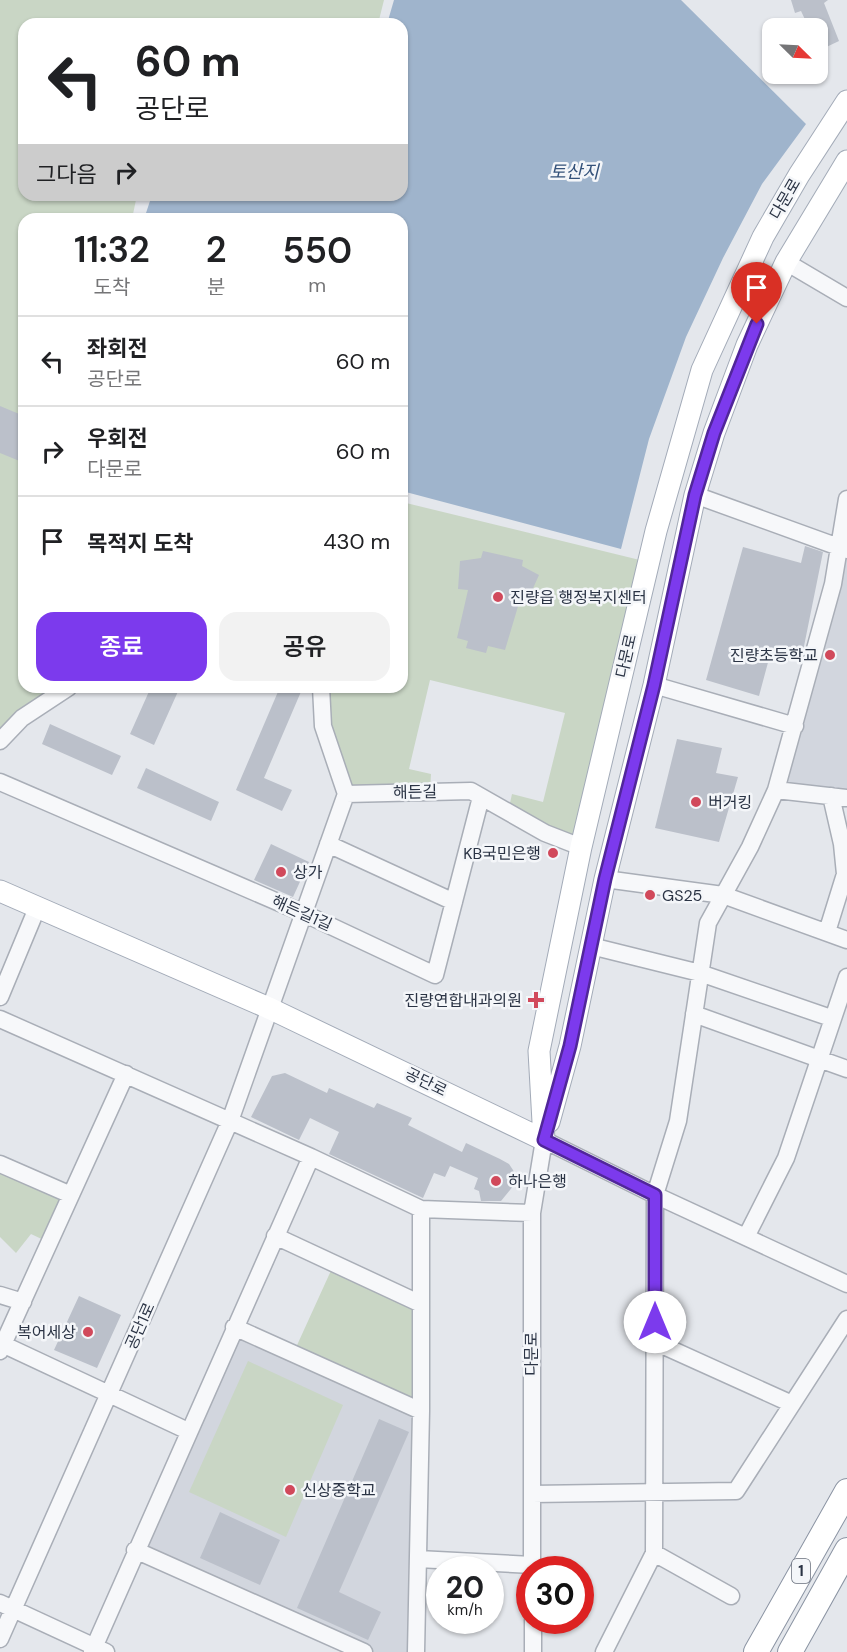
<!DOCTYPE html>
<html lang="ko">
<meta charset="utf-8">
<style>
body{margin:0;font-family:"DM Sans","Noto Sans KR",sans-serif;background:#f2f2f2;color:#202124;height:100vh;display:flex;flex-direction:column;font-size:22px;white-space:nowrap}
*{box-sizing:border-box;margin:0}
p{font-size:20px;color:#757577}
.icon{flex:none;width:33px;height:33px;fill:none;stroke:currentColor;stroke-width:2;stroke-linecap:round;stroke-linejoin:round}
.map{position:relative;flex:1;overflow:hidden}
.details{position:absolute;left:18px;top:213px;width:390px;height:480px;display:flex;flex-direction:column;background:#fff;border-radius:18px;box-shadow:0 2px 4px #0004}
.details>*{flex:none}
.top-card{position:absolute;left:18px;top:18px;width:390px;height:183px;border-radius:18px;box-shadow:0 2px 4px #0004;background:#fff;color:#202124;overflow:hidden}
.needle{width:39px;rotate:114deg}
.tools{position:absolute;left:762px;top:18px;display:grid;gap:12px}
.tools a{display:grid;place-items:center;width:66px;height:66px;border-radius:12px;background:#fff;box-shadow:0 2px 4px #0004;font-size:30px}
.speed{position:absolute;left:426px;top:1556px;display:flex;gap:12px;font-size:30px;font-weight:700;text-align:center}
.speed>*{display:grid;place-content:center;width:78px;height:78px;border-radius:50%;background:#fff;box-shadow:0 2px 4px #0004;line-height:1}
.speed small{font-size:15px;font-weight:400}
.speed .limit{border:9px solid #d22;background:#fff;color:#111}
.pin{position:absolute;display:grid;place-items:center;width:51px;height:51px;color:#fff;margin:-62px -26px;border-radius:50% 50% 50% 0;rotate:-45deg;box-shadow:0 0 6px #0007}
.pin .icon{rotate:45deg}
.me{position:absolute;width:66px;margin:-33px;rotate:0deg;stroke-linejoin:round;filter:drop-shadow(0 0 4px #0008)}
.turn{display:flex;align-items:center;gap:21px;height:126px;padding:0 18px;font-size:27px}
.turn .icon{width:78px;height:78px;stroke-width:2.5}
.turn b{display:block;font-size:42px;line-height:51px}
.then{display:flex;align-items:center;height:57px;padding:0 18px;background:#0003;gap:12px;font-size:22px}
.eta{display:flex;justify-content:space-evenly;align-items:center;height:102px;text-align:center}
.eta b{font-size:36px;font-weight:600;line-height:42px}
.primary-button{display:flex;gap:12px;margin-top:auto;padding:12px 18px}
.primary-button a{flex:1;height:69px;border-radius:18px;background:#7c3aed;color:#fff;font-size:24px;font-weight:600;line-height:69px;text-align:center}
.primary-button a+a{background:#f2f2f2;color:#202124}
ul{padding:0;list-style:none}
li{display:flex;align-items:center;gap:18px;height:90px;padding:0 18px;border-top:2px solid #e0e0e0}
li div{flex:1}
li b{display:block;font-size:22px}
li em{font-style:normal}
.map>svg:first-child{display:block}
.built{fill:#d2d6de}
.green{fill:#c9d6c5}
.water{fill:#9fb4cc}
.building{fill:#bbc0ca}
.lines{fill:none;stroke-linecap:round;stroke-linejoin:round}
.minor-casing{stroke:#a9aeb7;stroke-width:19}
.major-casing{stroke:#a3abb8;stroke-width:23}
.highway-casing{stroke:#8b94a3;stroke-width:26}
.minor{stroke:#f7f8fa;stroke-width:16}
.major{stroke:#fff;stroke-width:21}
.highway{stroke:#fff;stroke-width:24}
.route-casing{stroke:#51269a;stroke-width:15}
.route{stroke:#7c3aed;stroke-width:10}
.poi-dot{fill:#d1495b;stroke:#f4f6f9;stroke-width:2}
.labels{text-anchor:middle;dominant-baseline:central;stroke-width:5;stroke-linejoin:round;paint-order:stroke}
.shield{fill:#f4f6f9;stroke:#676e7b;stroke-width:1.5}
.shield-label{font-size:15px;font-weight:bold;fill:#2b3445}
.street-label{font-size:16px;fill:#2b3445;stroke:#f4f6f9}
.poi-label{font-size:16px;fill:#2b3445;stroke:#f4f6f9;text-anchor:start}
.water-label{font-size:18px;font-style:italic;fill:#34527a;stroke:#f4f6f9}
</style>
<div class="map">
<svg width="847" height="1652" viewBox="0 0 847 1652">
<rect width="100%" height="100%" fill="#e4e7ec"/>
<!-- built -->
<path class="built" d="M847,550V798L776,790Z
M234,1327L421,1411L416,1652H363L135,1550Z"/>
<!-- green -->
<path class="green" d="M0,0H384L378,24H24V195H137L132,219H24V687H69L0,741Z
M402,502L648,562L581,847L508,812L512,794L543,802L565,713L430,680L409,769L431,774L430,792L346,794L321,687H402Z
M0,1164L71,1195L50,1243L31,1234L16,1253L0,1237Z
M334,1264L421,1304V1411L293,1354Z
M248,1361L343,1405L286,1537L189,1492Z"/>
<!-- water -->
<path class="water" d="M394,0H681L806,124L762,184L723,258L686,337L649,439L621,549L402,491V219H144L152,195H402V24H387Z"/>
<!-- building -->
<path class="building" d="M791,0H828L824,3L839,41L818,51V28H809L801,11L795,13Z
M0,406L24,416V456L22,462L0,453Z
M805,546L823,552L801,661L770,655L759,696L706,680L743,547L801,563Z
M483,551L523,560L522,566L539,575L525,606L519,603L505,650L488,646L486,653L466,648L468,641L457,638L468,590L458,589L460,561L481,558Z
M151,687H180L154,745L130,734Z
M280,687H303L264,778L292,790L282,811L236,790Z
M50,724L121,756L112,775L42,744Z
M677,739L722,748L716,773L738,777L719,842L655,828Z
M146,768L219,802L211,821L137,788Z
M271,844L309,862L293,897L254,880Z
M285,1073L327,1093L329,1088L374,1108L377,1103L396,1111L412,1118L408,1125L462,1152L466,1143L500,1159L509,1164L513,1170L516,1177L514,1185L501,1201H481L479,1191L474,1189L478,1178L450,1166L445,1177L434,1173L423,1198L329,1154L339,1132L310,1118L299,1140L251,1117L272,1076Z
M79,1296L121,1315L97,1368L54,1350Z
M379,1419L409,1432L339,1592L381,1612L368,1640L297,1608Z
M220,1512L280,1540L260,1585L200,1558Z"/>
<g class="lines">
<!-- minor casing -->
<g class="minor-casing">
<path id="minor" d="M786,262L847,298
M695,495L847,550
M654,685L795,726
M321,687L323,726L346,794
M0,741L22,718L69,687
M0,782L303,913L435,975L481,797
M776,790L847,798
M346,794L471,791L545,833L581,847
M328,844L454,902
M605,879L723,895L847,940
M827,932L845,874L842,844L831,796
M591,946L700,973L831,1018
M0,997L37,908
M694,1014L847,1069
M0,1019L311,1157
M0,1164L71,1195
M275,1236L421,1304
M746,1237L786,1158L847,977
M0,1295L23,1302
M234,1327L421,1411
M655,1342L792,1404
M0,1343L188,1431
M0,1351L126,1074
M532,1494L736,1491L847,1319
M135,1550L364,1652
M654,1553L655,1195L678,1121L708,923L750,847L776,790L833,584L847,499
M418,1559L532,1565
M532,1569V1213L544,1140L655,1195L847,1284
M0,1603L106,1652
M533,1620V1652
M0,1639L230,1121L346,794
M92,1652L311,1157L421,1209L532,1213
M416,1652L421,1411V1209
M604,1652L654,1553L731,1596"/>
</g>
<!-- major casing -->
<g class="major-casing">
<path id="major" d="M0,891L271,1009L544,1140
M549,1122L570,1046L605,879L654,685L695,495L714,433L747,345L786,262L847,161
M544,1140L539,1051L581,847L656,531L702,370L763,237L799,175L847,101"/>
</g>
<!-- highway casing -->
<g class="highway-casing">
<path id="highway" d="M756,1652L847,1491
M790,1652L847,1550"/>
</g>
<!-- minor -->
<use href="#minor" class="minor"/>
<!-- major -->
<use href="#major" class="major"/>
<!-- highway -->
<use href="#highway" class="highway"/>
</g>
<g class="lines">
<!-- route casing -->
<g class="route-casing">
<path id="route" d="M655,1322V1195L544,1140L570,1046L605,879L654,685L695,495L714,433L757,324"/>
</g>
<!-- route -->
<use href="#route" class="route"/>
</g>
<!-- markers -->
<g class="poi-dot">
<circle cx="498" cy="597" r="6"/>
<circle cx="830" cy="655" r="6"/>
<circle cx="696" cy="802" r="6"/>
<circle cx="553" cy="853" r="6"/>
<circle cx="281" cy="872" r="6"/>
<circle cx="650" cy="895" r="6"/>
<path d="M533 991h6v6h6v6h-6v6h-6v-6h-6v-6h6z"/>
<circle cx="496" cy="1181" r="6"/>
<circle cx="88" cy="1332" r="6"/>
<circle cx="290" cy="1490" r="6"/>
</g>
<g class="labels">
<!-- shield labels -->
<rect class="shield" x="792" y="1559" width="18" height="24" rx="4.5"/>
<g class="shield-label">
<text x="801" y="1571">1</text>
</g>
<!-- street labels -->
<g class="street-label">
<text transform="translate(785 199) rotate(-60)">다문로</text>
<text transform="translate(626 656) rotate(-77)">다문로</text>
<text transform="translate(415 792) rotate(-1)">해든길</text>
<text transform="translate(302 913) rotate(24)">해든길1길</text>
<text transform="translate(426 1082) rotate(26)">공단로</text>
<text transform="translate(140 1326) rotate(-66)">공단1로</text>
<text transform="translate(531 1354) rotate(-90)">다문로</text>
</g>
<!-- poi labels -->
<g class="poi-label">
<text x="510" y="597">진량읍 행정복지센터</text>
<text x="818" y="655" text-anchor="end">진량초등학교</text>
<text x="708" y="802">버거킹</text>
<text x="541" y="853" text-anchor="end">KB국민은행</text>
<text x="293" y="872">상가</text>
<text x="662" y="895">GS25</text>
<text x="522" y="1000" text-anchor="end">진량연합내과의원</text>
<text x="508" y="1181">하나은행</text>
<text x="76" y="1332" text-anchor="end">복어세상</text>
<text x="302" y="1490">신상중학교</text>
</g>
<!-- water labels -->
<g class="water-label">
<text x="574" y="172">토산지</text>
</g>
</g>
</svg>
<div class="tools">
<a><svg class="needle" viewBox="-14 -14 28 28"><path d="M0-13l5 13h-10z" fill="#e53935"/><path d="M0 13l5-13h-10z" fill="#757577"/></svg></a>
</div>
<div class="speed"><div>20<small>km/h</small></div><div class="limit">30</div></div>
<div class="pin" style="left:757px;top:324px;background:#d93025"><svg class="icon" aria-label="arrive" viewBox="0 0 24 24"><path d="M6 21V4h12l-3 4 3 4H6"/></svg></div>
<svg class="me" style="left:655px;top:1322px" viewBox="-20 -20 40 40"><circle r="19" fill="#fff"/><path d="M0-13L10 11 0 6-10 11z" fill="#7c3aed"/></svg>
<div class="top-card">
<div class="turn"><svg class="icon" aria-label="left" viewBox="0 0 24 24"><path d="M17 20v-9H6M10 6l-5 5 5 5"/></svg><div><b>60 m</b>공단로</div></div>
<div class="then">그다음<svg class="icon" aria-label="right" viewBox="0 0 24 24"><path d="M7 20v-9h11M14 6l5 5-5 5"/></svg></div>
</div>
<section class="details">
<div class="eta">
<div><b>11:32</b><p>도착</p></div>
<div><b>2</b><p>분</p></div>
<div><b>550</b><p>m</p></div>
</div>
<ul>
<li><svg class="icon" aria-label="left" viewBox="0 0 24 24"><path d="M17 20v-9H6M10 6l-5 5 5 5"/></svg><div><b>좌회전</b><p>공단로</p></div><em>60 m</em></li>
<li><svg class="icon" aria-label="right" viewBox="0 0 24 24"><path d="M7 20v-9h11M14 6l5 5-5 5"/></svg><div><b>우회전</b><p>다문로</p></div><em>60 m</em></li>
<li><svg class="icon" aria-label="arrive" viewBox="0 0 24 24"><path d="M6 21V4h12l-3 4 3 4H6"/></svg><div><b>목적지 도착</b></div><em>430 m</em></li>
</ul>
<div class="primary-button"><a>종료</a><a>공유</a></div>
</section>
</div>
